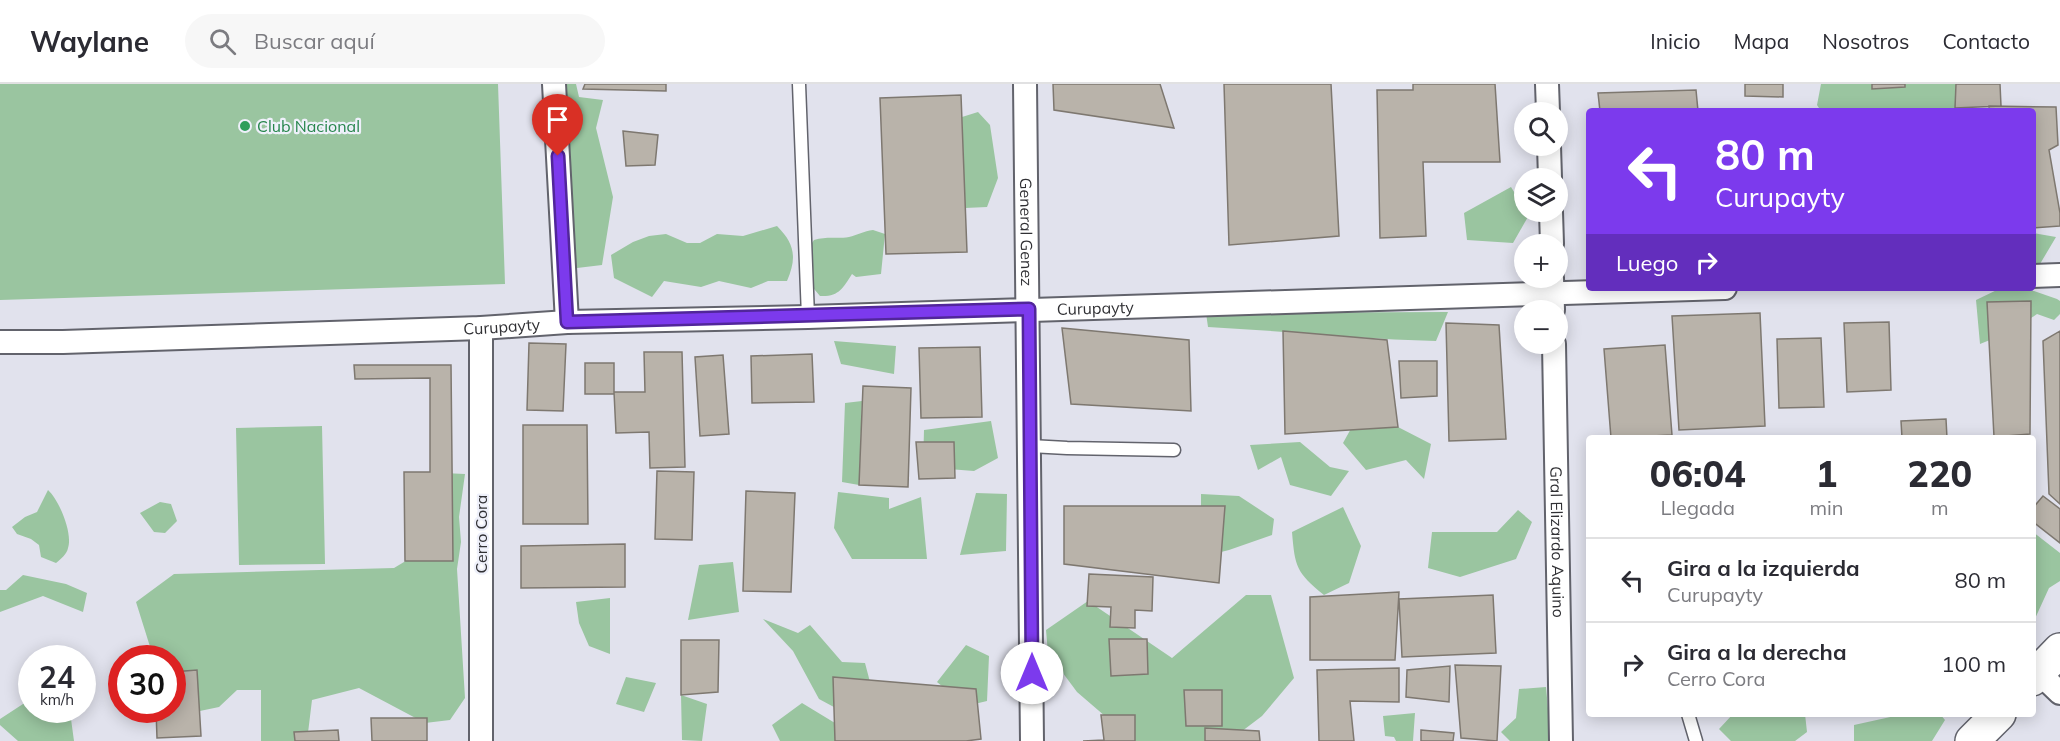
<!DOCTYPE html>
<html lang="es">
<meta charset="utf-8">
<style>
body{margin:0;font-family:Mulish,sans-serif;background:#f7f7f7;color:#2b2b33;height:100vh;display:flex;flex-direction:column;font-size:22px;white-space:nowrap}
*{box-sizing:border-box;margin:0}
p{font-size:20px;color:#7c7c81}
.icon{flex:none;width:33px;height:33px;fill:none;stroke:currentColor;stroke-width:2;stroke-linecap:round;stroke-linejoin:round}
.map{position:relative;flex:1;overflow:hidden}
.drawer{position:absolute;left:1586px;top:351px;width:450px;height:282px;display:flex;flex-direction:column;background:#fff;border-radius:6px;box-shadow:0 3px 15px #0003}
.drawer>*{flex:none}
.hud{position:absolute;left:1586px;top:24px;width:450px;height:183px;border-radius:6px;box-shadow:0 3px 15px #0003;background:#7c3aed;color:#fff;overflow:hidden}
.controls{position:absolute;left:1514px;top:18px;display:grid;gap:12px}
.controls a{display:grid;place-items:center;width:54px;height:54px;border-radius:50%;background:#fff;box-shadow:0 3px 15px #0003;font-size:30px}
.speed{position:absolute;left:18px;top:561px;display:flex;gap:12px;font-size:30px;font-weight:700;text-align:center}
.speed>*{display:grid;place-content:center;width:78px;height:78px;border-radius:50%;background:#fff;box-shadow:0 3px 15px #0003;line-height:1}
.speed small{font-size:15px;font-weight:400}
.speed .limit{border:9px solid #d22;background:#fff;color:#111}
.pin{position:absolute;display:grid;place-items:center;width:51px;height:51px;color:#fff;margin:-62px -26px;border-radius:50% 50% 50% 0;rotate:-45deg;box-shadow:0 0 6px #0007}
.pin .icon{rotate:45deg}
.me{position:absolute;width:66px;margin:-33px;rotate:0deg;stroke-linejoin:round;filter:drop-shadow(0 0 4px #0008)}
.turn{display:flex;align-items:center;gap:21px;height:126px;padding:0 30px;font-size:27px}
.turn .icon{width:78px;height:78px;stroke-width:2.5}
.turn b{display:block;font-size:42px;line-height:51px}
.then{display:flex;align-items:center;height:57px;padding:0 30px;background:#0003;gap:12px;font-size:22px}
.eta{display:flex;justify-content:space-evenly;align-items:center;height:102px;text-align:center}
.eta b{font-size:36px;font-weight:800;line-height:42px}
ul{padding:0;list-style:none}
li{display:flex;align-items:center;gap:18px;height:84px;padding:0 30px;border-top:2px solid #e1e1e2}
li div{flex:1}
li b{display:block;font-size:22px}
li em{font-style:normal}
header{display:flex;align-items:center;gap:36px;box-sizing:border-box;height:84px;padding:0 30px;background:#fff;border-bottom:2px solid #e1e1e2}
header strong{font-size:28px}
nav{display:flex;gap:33px;margin-inline-start:auto;font-size:21px}
.search{width:420px;height:54px;background:#f7f7f7;display:flex;align-items:center;gap:15px;box-sizing:border-box;padding:0 21px;border-radius:33px;color:#7c7c81;font-size:22px}
.map>svg:first-child{display:block}
.green{fill:#9ac5a0}
.building{fill:#b9b3aa;stroke:#7e7870;stroke-width:1.5}
.lines{fill:none;stroke-linecap:round;stroke-linejoin:round}
.lane-casing{stroke:#62636c;stroke-width:15}
.street-casing{stroke:#62636c;stroke-width:26}
.secondary-casing{stroke:#62636c;stroke-width:36}
.lane{stroke:#fff;stroke-width:12}
.street{stroke:#fff;stroke-width:22}
.secondary{stroke:#fff;stroke-width:33}
.route-casing{stroke:#51269a;stroke-width:15}
.route{stroke:#7c3aed;stroke-width:10}
.leisure-dot{fill:#2e9e5b;stroke:#eef0fa;stroke-width:2}
.labels{text-anchor:middle;dominant-baseline:central;stroke-width:4.5;stroke-linejoin:round;paint-order:stroke}
.leisure-label{font-size:16px;fill:#27864d;stroke:#eef0fa;text-anchor:start}
.street-label{font-size:16px;fill:#303034;stroke:#eef0fa}
</style>
<header>
<strong>Waylane</strong>
<div class="search"><svg class="icon" aria-label="search" viewBox="0 0 24 24"><circle cx="10" cy="10" r="6"/><path d="M15 15l6 6"/></svg>Buscar aquí</div>
<nav><a>Inicio</a><a>Mapa</a><a>Nosotros</a><a>Contacto</a></nav>
</header>
<div class="map">
<svg width="2060" height="657" viewBox="0 0 2060 657">
<rect width="100%" height="100%" fill="#e1e2ed"/>
<!-- green -->
<path class="green" d="M0,0H498L505,200L0,216Z
M548,0H576L579,13L603,16L596,44L613,113L602,181L552,187Z
M1821,0H1956L1955,27H1821L1817,21Z
M978,28L990,41L998,94L987,123L965,124L962,33Z
M1511,103L1524,124V128H1526L1529,131L1513,159L1467,156L1464,129Z
M777,142C795,160 797,174 787,197H768L751,204L719,197L701,203L664,197L652,213L614,194L611,171L633,158L649,152L666,150L687,159H700L717,150L743,152Z
M873,146L885,150L881,190L856,193L852,190C843,204 839,213 820,212L809,199L808,165L814,156C827,152 837,155 849,153C857,151 864,147 873,146Z
M2033,149L2056,153L2040,180H2033Z
M2001,204L2034,207L2057,215L2060,217V230L2054,236L2037,230L2012,247L1980,260L1976,216Z
M1448,228L1436,257C1360,255 1284,247 1208,243L1206,229Z
M834,257L896,262L894,290L841,280Z
M862,317L859,401L842,398L845,319Z
M1390,319L1398,343L1431,360L1424,395L1406,376L1366,386L1343,359L1363,323Z
M991,337L998,374L974,387L923,383L924,346Z
M322,342L325,480L239,481L236,344Z
M1300,358L1330,383L1349,387L1331,412L1290,401L1281,373L1258,386L1250,361Z
M422,388L465,390L459,433L461,458L457,485L465,614L450,636L425,639L359,604L312,616L307,657H261V606H237L219,623L195,628L173,597L172,574H156L152,569L136,518L174,490L394,484L424,466L419,412Z
M48,406C59,416 73,449 68,464C67,470 61,475 56,479L41,473L39,461L31,455L17,450L12,443L25,433L37,428Z
M838,408L889,414V425L921,413L927,475H852L834,444Z
M976,409L1007,410L1006,467L960,471Z
M1201,410L1239,412L1274,435L1272,451L1229,466L1201,473Z
M160,418L171,420L177,437L165,449L154,448L140,429Z
M1343,423L1361,462L1349,499L1324,511C1296,488 1295,483 1292,448Z
M1518,426L1532,438L1516,475L1460,493L1428,484L1432,448H1497Z
M2033,448L2060,469V497L2049,504L2033,539Z
M733,478L739,528L688,536L699,481Z
M23,491L66,500L87,509L83,528L43,512L0,528V506H6Z
M1246,511H1271L1294,594L1262,632L1229,657H1134L1077,608L1048,569L1046,546L1088,517L1172,574Z
M610,514V570L589,562L579,539L576,518Z
M763,535L798,549L810,541L842,578L865,579L870,598L845,629L819,615L793,567Z
M966,561L989,572L987,617L966,622L937,598Z
M626,593L656,599L644,628L616,620Z
M1546,603L1551,657H1510L1501,648L1516,634L1519,605Z
M681,611L707,620L702,657L682,656Z
M31,619L32,626H66L71,635L74,657H18L0,641V635L23,620Z
M802,619L858,653L857,657H780L772,641Z
M1415,629L1413,657H1396L1394,653L1385,652L1383,632Z
M1733,630H1805L1807,648L1795,657H1731L1719,645Z
M1904,630H1940L1945,636L1932,657H1854V641Z"/>
<!-- building -->
<path class="building" d="M585,0H666V7L583,5Z
M1053,0H1160L1174,44L1054,26Z
M1224,0H1331L1339,152L1229,161Z
M1413,0H1495L1500,78H1423L1426,152L1380,154L1377,6H1413Z
M1745,0H1783V13L1745,12Z
M1872,0H1905V3L1872,5Z
M1956,0H2000L2001,22L1955,24Z
M1696,6L1698,27H1600L1598,9Z
M961,11L967,168L886,170L880,14Z
M1989,22L2056,23L2058,61L2049,66L2060,129V142L2032,144V27H1989Z
M623,47L658,51L655,81L626,82Z
M2031,217L2030,350L1994,353L1987,218Z
M1760,229L1765,342L1679,346L1672,232Z
M1889,238L1891,306L1847,308L1844,239Z
M1446,239L1499,241L1506,355L1449,357Z
M1062,244L1189,256L1191,327L1071,320Z
M1283,247L1387,256L1398,343L1285,350Z
M2060,247V420L2049,410L2043,257Z
M1821,254L1824,323L1779,324L1777,255Z
M529,259L566,260L563,327L527,326Z
M1665,261L1672,351L1611,354L1604,265Z
M980,263L982,333L921,334L919,264Z
M644,268H682L685,383L650,384L649,348L616,349L614,308H645Z
M812,270L814,318L752,319L751,272Z
M723,271L729,350L700,352L695,273Z
M1399,277H1437V312L1401,314Z
M585,279H614V310H585Z
M354,281H451L453,477H405L404,388H430V294L355,295Z
M863,302L911,304L908,403L859,401Z
M1946,335L1947,354H1902L1901,337Z
M523,341H587L588,440H523Z
M916,358H954L955,394L919,395Z
M657,387L694,388L692,456L655,455Z
M746,407L795,409L791,508L743,507Z
M2043,412L2060,425V459L2032,437V425Z
M1064,422H1225L1219,499L1064,480Z
M625,460V503L521,504V462Z
M1089,490L1153,493L1152,527L1135,526V544L1110,543L1111,523L1087,522Z
M1399,508L1395,576H1310V513Z
M1493,511L1496,569L1402,573L1399,515Z
M1109,555H1147L1148,590L1111,592Z
M681,556H719L718,608L681,611Z
M1455,581L1501,582L1497,657L1461,654Z
M1450,582L1449,618L1406,613L1407,586Z
M1399,584V618L1350,617L1354,657H1319L1317,586Z
M197,586L201,652L157,654L156,626H172V588Z
M833,593L976,605L981,655L966,657H835Z
M1184,606H1222V642H1186Z
M1101,631H1135V657H1083L1104,656Z
M371,634H427V657H372Z
M1205,644L1259,647L1260,657H1205Z
M338,646L339,657H295L294,648Z
M1421,646L1454,649L1453,657H1421Z"/>
<g class="lines">
<!-- lane casing -->
<g class="lane-casing">
<path id="lane" d="M799,0L808,233
M1030,362L1067,364L1174,366
M1688,630L1696,657"/>
</g>
<!-- street casing -->
<g class="street-casing">
<g id="street">
<path d="M554,0L567,238"/>
<path id="s1" d="M1025,0L1032,657"/>
<path d="M1547,0L1548,28"/>
<path d="M1549,62L1550,94"/>
<path d="M1551,128L1552,160"/>
<path d="M2032,192L2060,191"/>
<path d="M1552,194L1553,226"/>
<path id="s2" d="M0,258H63L481,244L567,238L808,233L1725,204"/>
<path id="s3" d="M1554,260L1561,657"/>
<path d="M2039,589L2060,609"/>
<path d="M481,657V244"/>
</g>
</g>
<!-- secondary casing -->
<g class="secondary-casing">
<path id="secondary" d="M2032,595L2060,566
M1972,657L1999,630"/>
</g>
<!-- lane -->
<use href="#lane" class="lane"/>
<!-- street -->
<use href="#street" class="street"/>
<!-- secondary -->
<use href="#secondary" class="secondary"/>
</g>
<g class="lines">
<!-- route casing -->
<g class="route-casing">
<path id="route" d="M558,72L567,238L1029,225L1032,589"/>
</g>
<!-- route -->
<use href="#route" class="route"/>
</g>
<!-- markers -->
<circle class="leisure-dot" cx="245" cy="42" r="6"/>
<g class="labels">
<!-- leisure labels -->
<g class="leisure-label">
<text x="257" y="42">Club Nacional</text>
</g>
<!-- street labels -->
<g class="street-label">
<text stroke="none"><textPath href="#s1" startOffset="148">General Genez</textPath></text>
<text stroke="none"><textPath href="#s2" startOffset="1096">Curupayty</textPath></text>
<text stroke="none"><textPath href="#s2" startOffset="502">Curupayty</textPath></text>
<text transform="translate(481 450) rotate(-90)">Cerro Cora</text>
<text stroke="none"><textPath href="#s3" startOffset="198">Gral Elizardo Aquino</textPath></text>
</g>
</g>
</svg>
<div class="controls">
<a><svg class="icon" aria-label="search" viewBox="0 0 24 24"><circle cx="10" cy="10" r="6"/><path d="M15 15l6 6"/></svg></a>
<a><svg class="icon" aria-label="layers" viewBox="0 0 24 24"><path d="M12 4l9 5-9 5-9-5zM3 14l9 5 9-5"/></svg></a>
<a>+</a>
<a>−</a>
</div>
<div class="speed"><div>24<small>km/h</small></div><div class="limit">30</div></div>
<div class="pin" style="left:558px;top:72px;background:#d93025"><svg class="icon" aria-label="arrive" viewBox="0 0 24 24"><path d="M6 21V4h12l-3 4 3 4H6"/></svg></div>
<svg class="me" style="left:1032px;top:589px" viewBox="-20 -20 40 40"><circle r="19" fill="#fff"/><path d="M0-13L10 11 0 6-10 11z" fill="#7c3aed"/></svg>
<div class="hud">
<div class="turn"><svg class="icon" aria-label="left" viewBox="0 0 24 24"><path d="M17 20v-9H6M10 6l-5 5 5 5"/></svg><div><b>80 m</b>Curupayty</div></div>
<div class="then">Luego<svg class="icon" aria-label="right" viewBox="0 0 24 24"><path d="M7 20v-9h11M14 6l5 5-5 5"/></svg></div>
</div>
<section class="drawer">
<div class="eta">
<div><b>06:04</b><p>Llegada</p></div>
<div><b>1</b><p>min</p></div>
<div><b>220</b><p>m</p></div>
</div>
<ul>
<li><svg class="icon" aria-label="left" viewBox="0 0 24 24"><path d="M17 20v-9H6M10 6l-5 5 5 5"/></svg><div><b>Gira a la izquierda</b><p>Curupayty</p></div><em>80 m</em></li>
<li><svg class="icon" aria-label="right" viewBox="0 0 24 24"><path d="M7 20v-9h11M14 6l5 5-5 5"/></svg><div><b>Gira a la derecha</b><p>Cerro Cora</p></div><em>100 m</em></li>
</ul>
</section>
</div>
